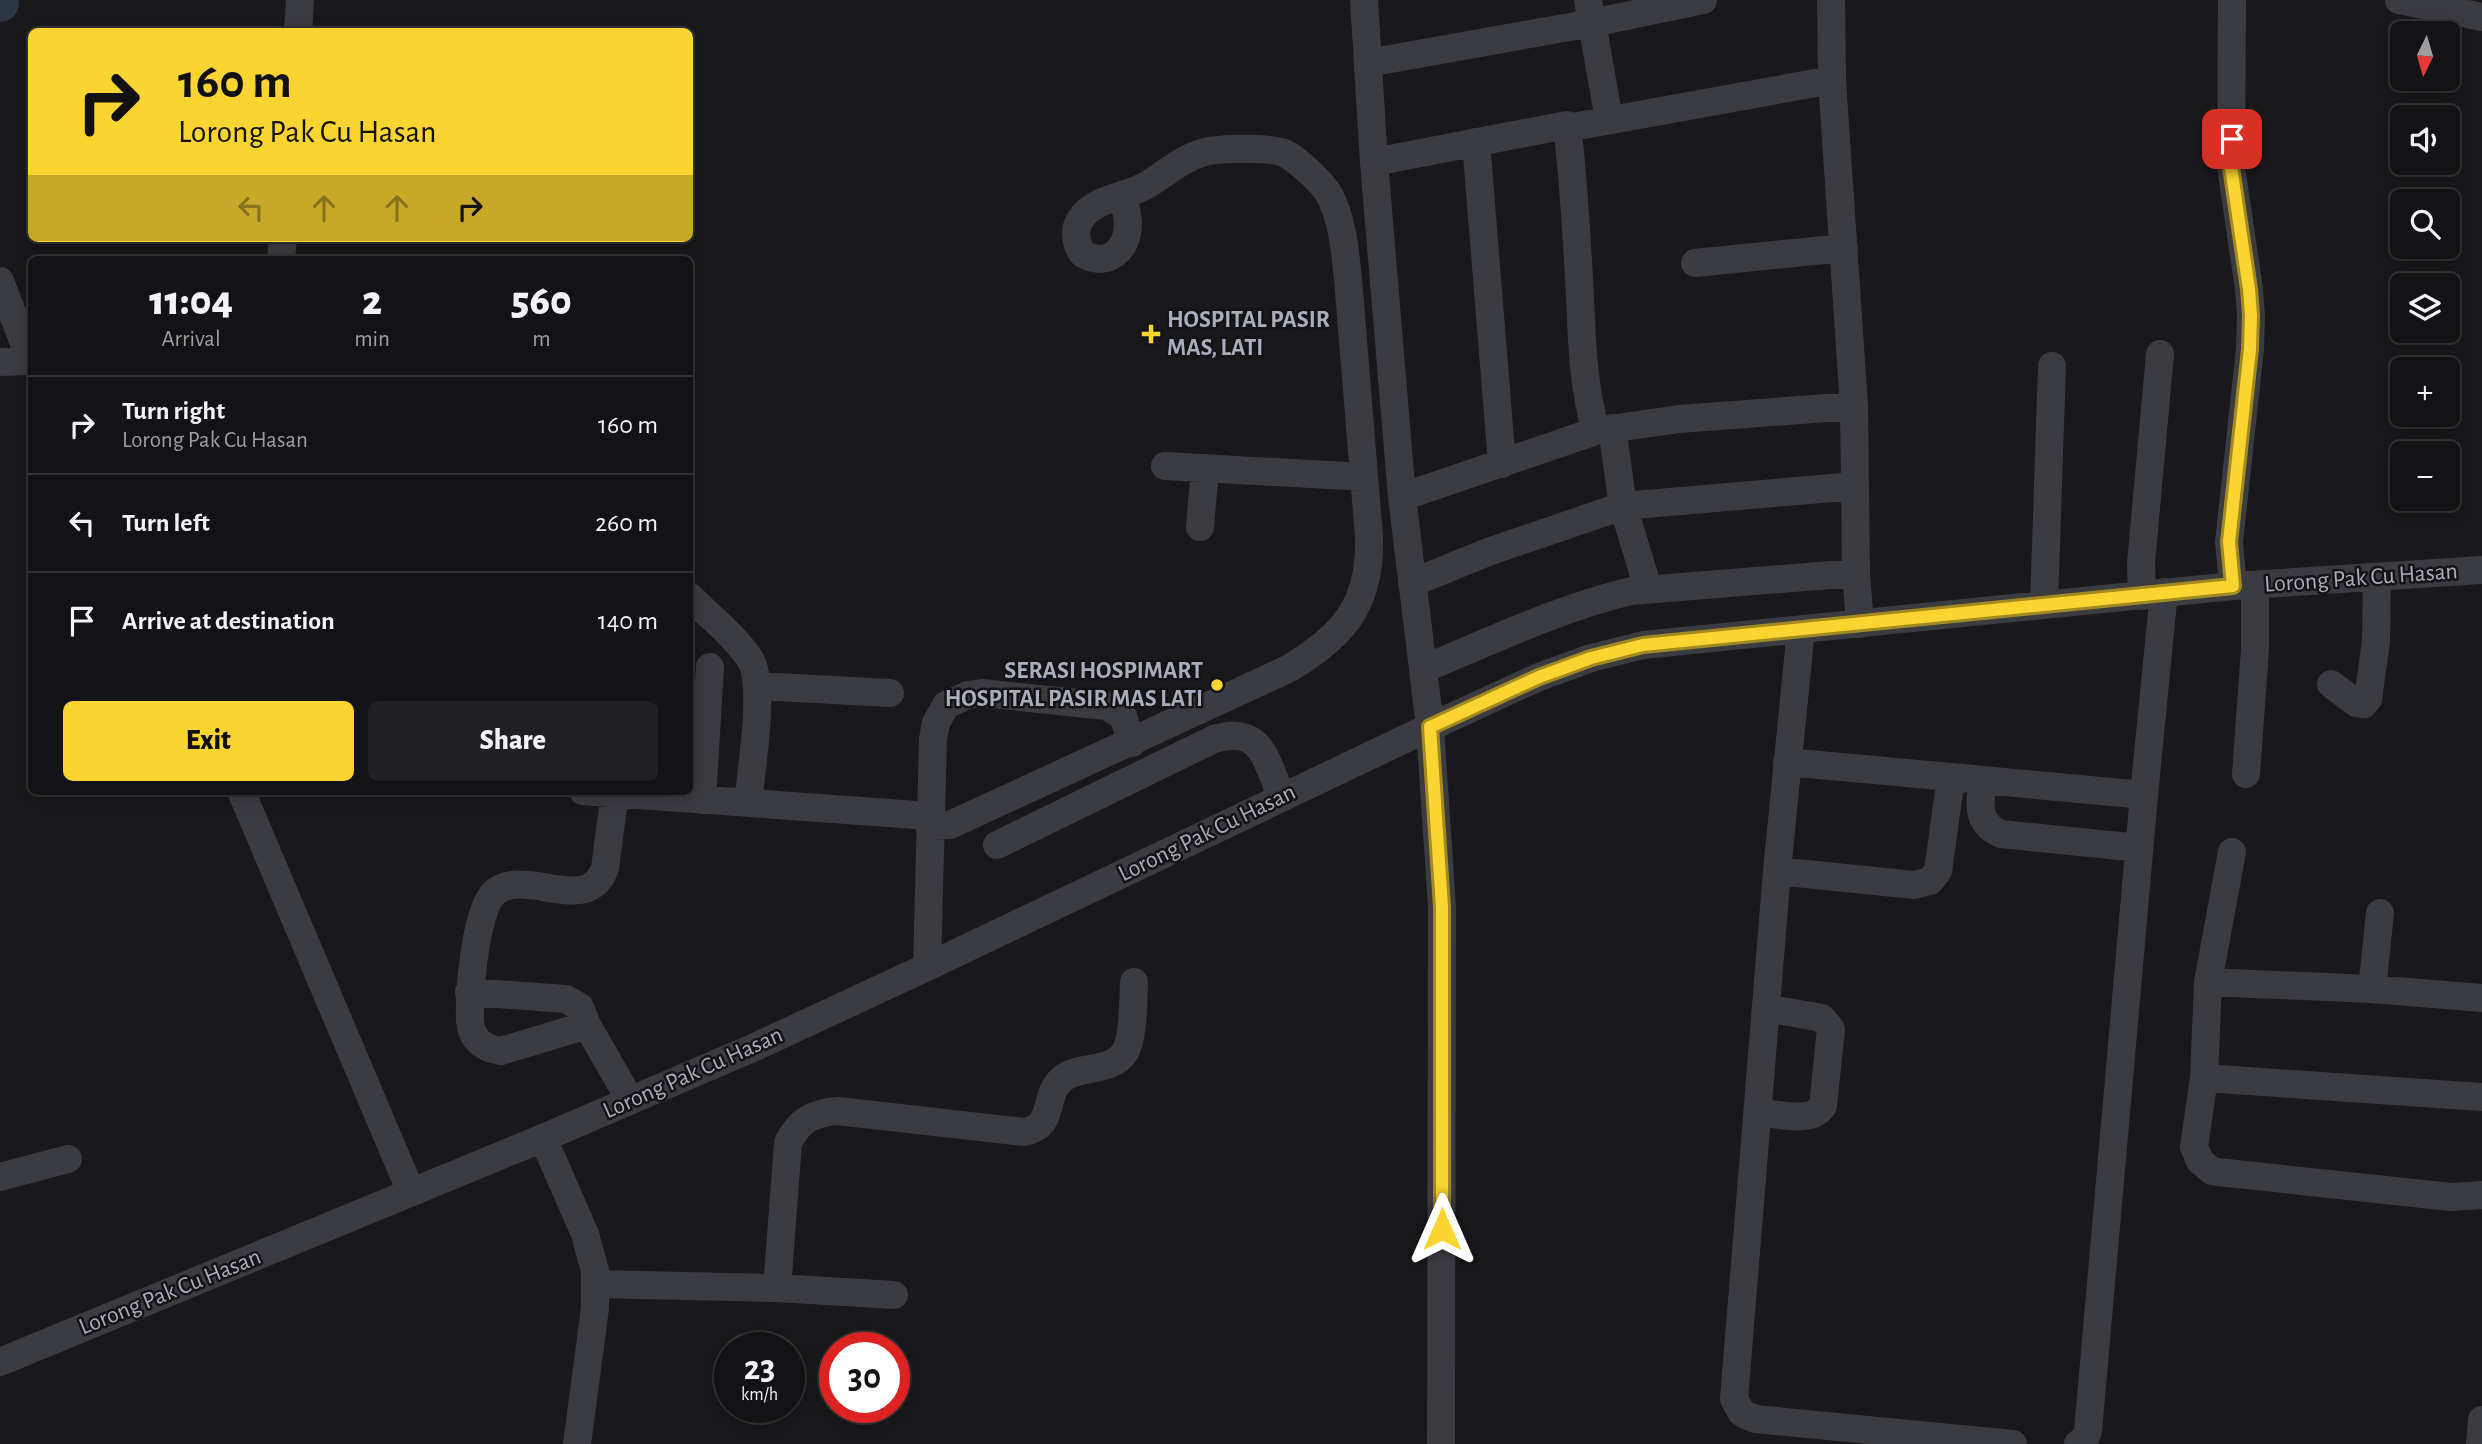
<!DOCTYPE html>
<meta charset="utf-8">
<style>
body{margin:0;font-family:"Alegreya Sans",sans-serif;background:#202022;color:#f1f3f6;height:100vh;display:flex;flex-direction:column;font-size:26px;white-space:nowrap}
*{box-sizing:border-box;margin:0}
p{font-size:23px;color:#9d9ea0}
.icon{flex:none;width:38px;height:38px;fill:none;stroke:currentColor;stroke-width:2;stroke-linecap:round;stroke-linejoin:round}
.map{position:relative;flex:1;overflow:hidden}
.sheet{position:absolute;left:28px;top:256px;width:665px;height:539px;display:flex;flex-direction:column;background:#131214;border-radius:10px;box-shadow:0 4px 18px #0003,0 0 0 2px #323234}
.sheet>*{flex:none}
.top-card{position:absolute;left:28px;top:28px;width:665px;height:214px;border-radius:10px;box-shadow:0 4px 18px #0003,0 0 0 2px #323234;background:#fad431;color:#111;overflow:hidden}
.needle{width:46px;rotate:185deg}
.tools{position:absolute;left:2390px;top:21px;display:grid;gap:14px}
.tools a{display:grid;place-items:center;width:70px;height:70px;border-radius:10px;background:#131214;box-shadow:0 4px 18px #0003,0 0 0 2px #323234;font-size:35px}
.speed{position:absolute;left:714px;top:1332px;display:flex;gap:14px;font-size:35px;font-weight:700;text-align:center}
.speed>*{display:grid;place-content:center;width:91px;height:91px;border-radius:50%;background:#131214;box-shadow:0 4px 18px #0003,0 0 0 2px #323234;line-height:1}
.speed small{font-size:18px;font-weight:400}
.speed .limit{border:10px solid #d22;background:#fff;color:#111}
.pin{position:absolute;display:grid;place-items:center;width:60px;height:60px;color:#fff;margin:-30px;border-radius:14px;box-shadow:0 4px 10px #0006}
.me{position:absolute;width:77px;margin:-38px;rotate:0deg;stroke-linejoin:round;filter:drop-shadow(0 0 5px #0008)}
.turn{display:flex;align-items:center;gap:24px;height:147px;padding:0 35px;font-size:32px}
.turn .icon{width:91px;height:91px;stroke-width:2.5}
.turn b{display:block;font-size:49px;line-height:60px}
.lanes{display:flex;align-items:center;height:66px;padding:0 35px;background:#0003;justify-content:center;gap:35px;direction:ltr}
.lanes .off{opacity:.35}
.eta{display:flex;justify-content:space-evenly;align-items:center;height:119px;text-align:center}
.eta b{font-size:42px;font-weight:800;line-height:49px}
.primary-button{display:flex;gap:14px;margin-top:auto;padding:14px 35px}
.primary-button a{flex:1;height:80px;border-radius:10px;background:#fad431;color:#111;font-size:28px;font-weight:800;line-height:80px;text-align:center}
.primary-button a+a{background:#202022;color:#f1f3f6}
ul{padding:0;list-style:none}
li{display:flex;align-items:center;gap:21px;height:98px;padding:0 35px;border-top:2px solid #323234}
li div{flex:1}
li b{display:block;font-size:26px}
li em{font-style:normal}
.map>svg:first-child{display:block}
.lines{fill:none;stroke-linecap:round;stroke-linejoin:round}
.river{stroke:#2d3540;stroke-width:38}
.minor{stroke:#3b3b42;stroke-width:28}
.route-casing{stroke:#a28a20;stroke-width:18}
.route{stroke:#fad431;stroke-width:12}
.poi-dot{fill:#fad431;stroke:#141316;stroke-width:2.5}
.labels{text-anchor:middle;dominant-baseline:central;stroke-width:5;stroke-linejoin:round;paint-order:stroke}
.poi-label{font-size:24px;font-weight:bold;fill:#aaadbb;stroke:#141316;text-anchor:start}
.street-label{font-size:24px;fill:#aaadbb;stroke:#141316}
</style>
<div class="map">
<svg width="2482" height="1444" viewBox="0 0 2482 1444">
<rect width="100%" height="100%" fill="#19181b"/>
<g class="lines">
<!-- river -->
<path class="river" d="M0,3V0"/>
<!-- minor -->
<path class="minor" d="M1364,0L1374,162
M1588,0L1609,120
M2232,0L2231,167L2249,289L2251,315L2250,349L2229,542L2233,586
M2399,0L2482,17
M298,32L300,0
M1368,63L1592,23L1703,0
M1832,80L1854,406
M1567,128L1832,80L1831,0
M1476,142L1502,464
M281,259L283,238
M1695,263L1844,248
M0,281L31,361
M0,362L32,361
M1612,428L1623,506L1648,588
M1165,466L1364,477
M1402,497L1374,162L1567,125C1574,182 1577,240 1580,297C1582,343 1583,387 1596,431
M1200,527L1205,468
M1412,583L1488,552L1623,506L1855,486
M2142,596L2141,563L2160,354
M690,597C709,616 735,636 750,659C766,684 751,771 748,803
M2044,604L2052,366
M1801,629L1777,871L1734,1399L1742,1413L1755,1419L2013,1444
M1423,669L1402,497L1596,431L1679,419L1854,406L1856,573L1860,624
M2331,684L2356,703L2364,704L2368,699L2376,642L2377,577
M758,686L890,693
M2246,774L2255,650V585
M1951,777L1983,780C1980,803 1975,823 2001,834L2139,848
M1983,780L2144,795
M241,791L411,1192
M583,791L930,816
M615,793L605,868C588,917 526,867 495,892C475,909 469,994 470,1021C471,1039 484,1049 501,1051L587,1025L630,1100
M702,800L710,667
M929,826L950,825L1288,669C1344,636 1371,604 1369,537L1348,279C1345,251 1343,222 1330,196C1324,184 1296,158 1284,153C1269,147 1221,148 1205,152C1181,158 1165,175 1145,186C1125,197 1092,199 1080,220C1073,230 1076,245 1083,254C1107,268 1128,250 1128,224C1128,215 1125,205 1123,197
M997,845L1214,739C1263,724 1265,761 1282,797
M1777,871L1914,885L1930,881L1938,871L1951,777L1787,762
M927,967L933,739L936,723L946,705L968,695L982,693L1106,706L1123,716L1132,743
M2208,982L2232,852
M2372,989L2380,913
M469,992L566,999L580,1007L587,1025
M2482,998L2372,989L2208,982L2204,1078L2194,1147L2200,1161L2212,1171L2218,1172L2451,1197L2482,1195
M2204,1078L2482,1097
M1758,1112C1777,1114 1811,1124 1823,1106L1831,1029L1822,1018L1766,1008
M543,1138L585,1234L595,1271V1308L577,1444
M0,1177L68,1159
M597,1284L777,1288L894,1295
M777,1288L788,1143C799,1120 813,1113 838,1111L1024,1132C1056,1127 1042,1096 1062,1079C1080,1064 1110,1074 1125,1052C1134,1038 1133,999 1134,982
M0,1362L543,1138L755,1047L927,967L1430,727L1539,677L1591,658L1643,645L2233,586L2482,570
M1441,1444L1442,907L1430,727L1423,669C1491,641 1560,608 1631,591L1856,573
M2078,1444L2085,1439L2088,1431L2144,795L2164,592
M2480,1444L2482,1420"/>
</g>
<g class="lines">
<!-- route casing -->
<g class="route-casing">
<path id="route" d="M1442,1229V907L1430,727L1539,677L1591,658L1643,645L2233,586L2229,542L2250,349L2251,315L2249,289L2231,167L2232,139"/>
</g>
<!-- route -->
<use href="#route" class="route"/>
</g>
<!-- markers -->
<g class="poi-dot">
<path d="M1147.5 323.5h7v7h7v7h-7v7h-7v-7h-7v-7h7z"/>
<circle cx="1217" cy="685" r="7"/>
</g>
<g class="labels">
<!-- poi labels -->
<g class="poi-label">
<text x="1167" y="320">HOSPITAL PASIR<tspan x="1167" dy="28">MAS, LATI</tspan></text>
<text x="1203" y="671" text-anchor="end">SERASI HOSPIMART<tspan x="1203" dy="28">HOSPITAL PASIR MAS LATI</tspan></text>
</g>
<!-- street labels -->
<g class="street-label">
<text transform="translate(2361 578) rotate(-4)">Lorong Pak Cu Hasan</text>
<text transform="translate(1207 833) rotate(-26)">Lorong Pak Cu Hasan</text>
<text transform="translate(693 1073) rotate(-24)">Lorong Pak Cu Hasan</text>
<text transform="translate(170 1292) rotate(-22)">Lorong Pak Cu Hasan</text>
</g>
</g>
</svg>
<div class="tools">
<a><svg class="needle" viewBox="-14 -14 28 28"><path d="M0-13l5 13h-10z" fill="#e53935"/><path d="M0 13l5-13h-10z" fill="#9d9ea0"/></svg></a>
<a><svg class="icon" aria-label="sound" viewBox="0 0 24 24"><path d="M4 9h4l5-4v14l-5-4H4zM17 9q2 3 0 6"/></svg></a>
<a><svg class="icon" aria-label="search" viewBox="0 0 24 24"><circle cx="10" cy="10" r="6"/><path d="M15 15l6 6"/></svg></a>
<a><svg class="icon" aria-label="layers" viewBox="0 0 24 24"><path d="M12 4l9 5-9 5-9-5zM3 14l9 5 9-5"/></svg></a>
<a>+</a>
<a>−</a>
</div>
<div class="speed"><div>23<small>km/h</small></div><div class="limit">30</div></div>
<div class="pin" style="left:2232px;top:139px;background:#d93025"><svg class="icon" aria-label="arrive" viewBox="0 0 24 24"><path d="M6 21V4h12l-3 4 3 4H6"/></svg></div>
<svg class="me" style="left:1442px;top:1229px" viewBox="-20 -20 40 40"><path d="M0-17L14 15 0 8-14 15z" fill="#fad431" stroke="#fff" stroke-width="4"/></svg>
<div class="top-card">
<div class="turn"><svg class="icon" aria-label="right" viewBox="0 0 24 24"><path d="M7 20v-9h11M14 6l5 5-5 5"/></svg><div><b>160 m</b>Lorong Pak Cu Hasan</div></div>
<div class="lanes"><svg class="icon off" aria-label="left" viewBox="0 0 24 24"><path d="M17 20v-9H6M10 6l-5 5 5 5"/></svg><svg class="icon off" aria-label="ahead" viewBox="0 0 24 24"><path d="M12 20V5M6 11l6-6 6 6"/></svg><svg class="icon off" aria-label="ahead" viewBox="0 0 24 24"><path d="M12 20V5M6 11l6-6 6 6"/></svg><svg class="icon" aria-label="right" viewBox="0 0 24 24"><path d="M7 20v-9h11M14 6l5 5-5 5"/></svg></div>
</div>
<section class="sheet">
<div class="eta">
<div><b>11:04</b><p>Arrival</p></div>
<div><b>2</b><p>min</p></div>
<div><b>560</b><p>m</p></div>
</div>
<ul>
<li><svg class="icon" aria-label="right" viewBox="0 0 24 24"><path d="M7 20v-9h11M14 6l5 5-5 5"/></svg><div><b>Turn right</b><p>Lorong Pak Cu Hasan</p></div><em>160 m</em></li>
<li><svg class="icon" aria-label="left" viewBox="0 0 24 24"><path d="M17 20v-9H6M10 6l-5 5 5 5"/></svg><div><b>Turn left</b></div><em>260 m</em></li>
<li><svg class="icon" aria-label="arrive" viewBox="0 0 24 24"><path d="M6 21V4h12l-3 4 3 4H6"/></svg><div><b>Arrive at destination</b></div><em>140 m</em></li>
</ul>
<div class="primary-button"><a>Exit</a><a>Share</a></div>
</section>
</div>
